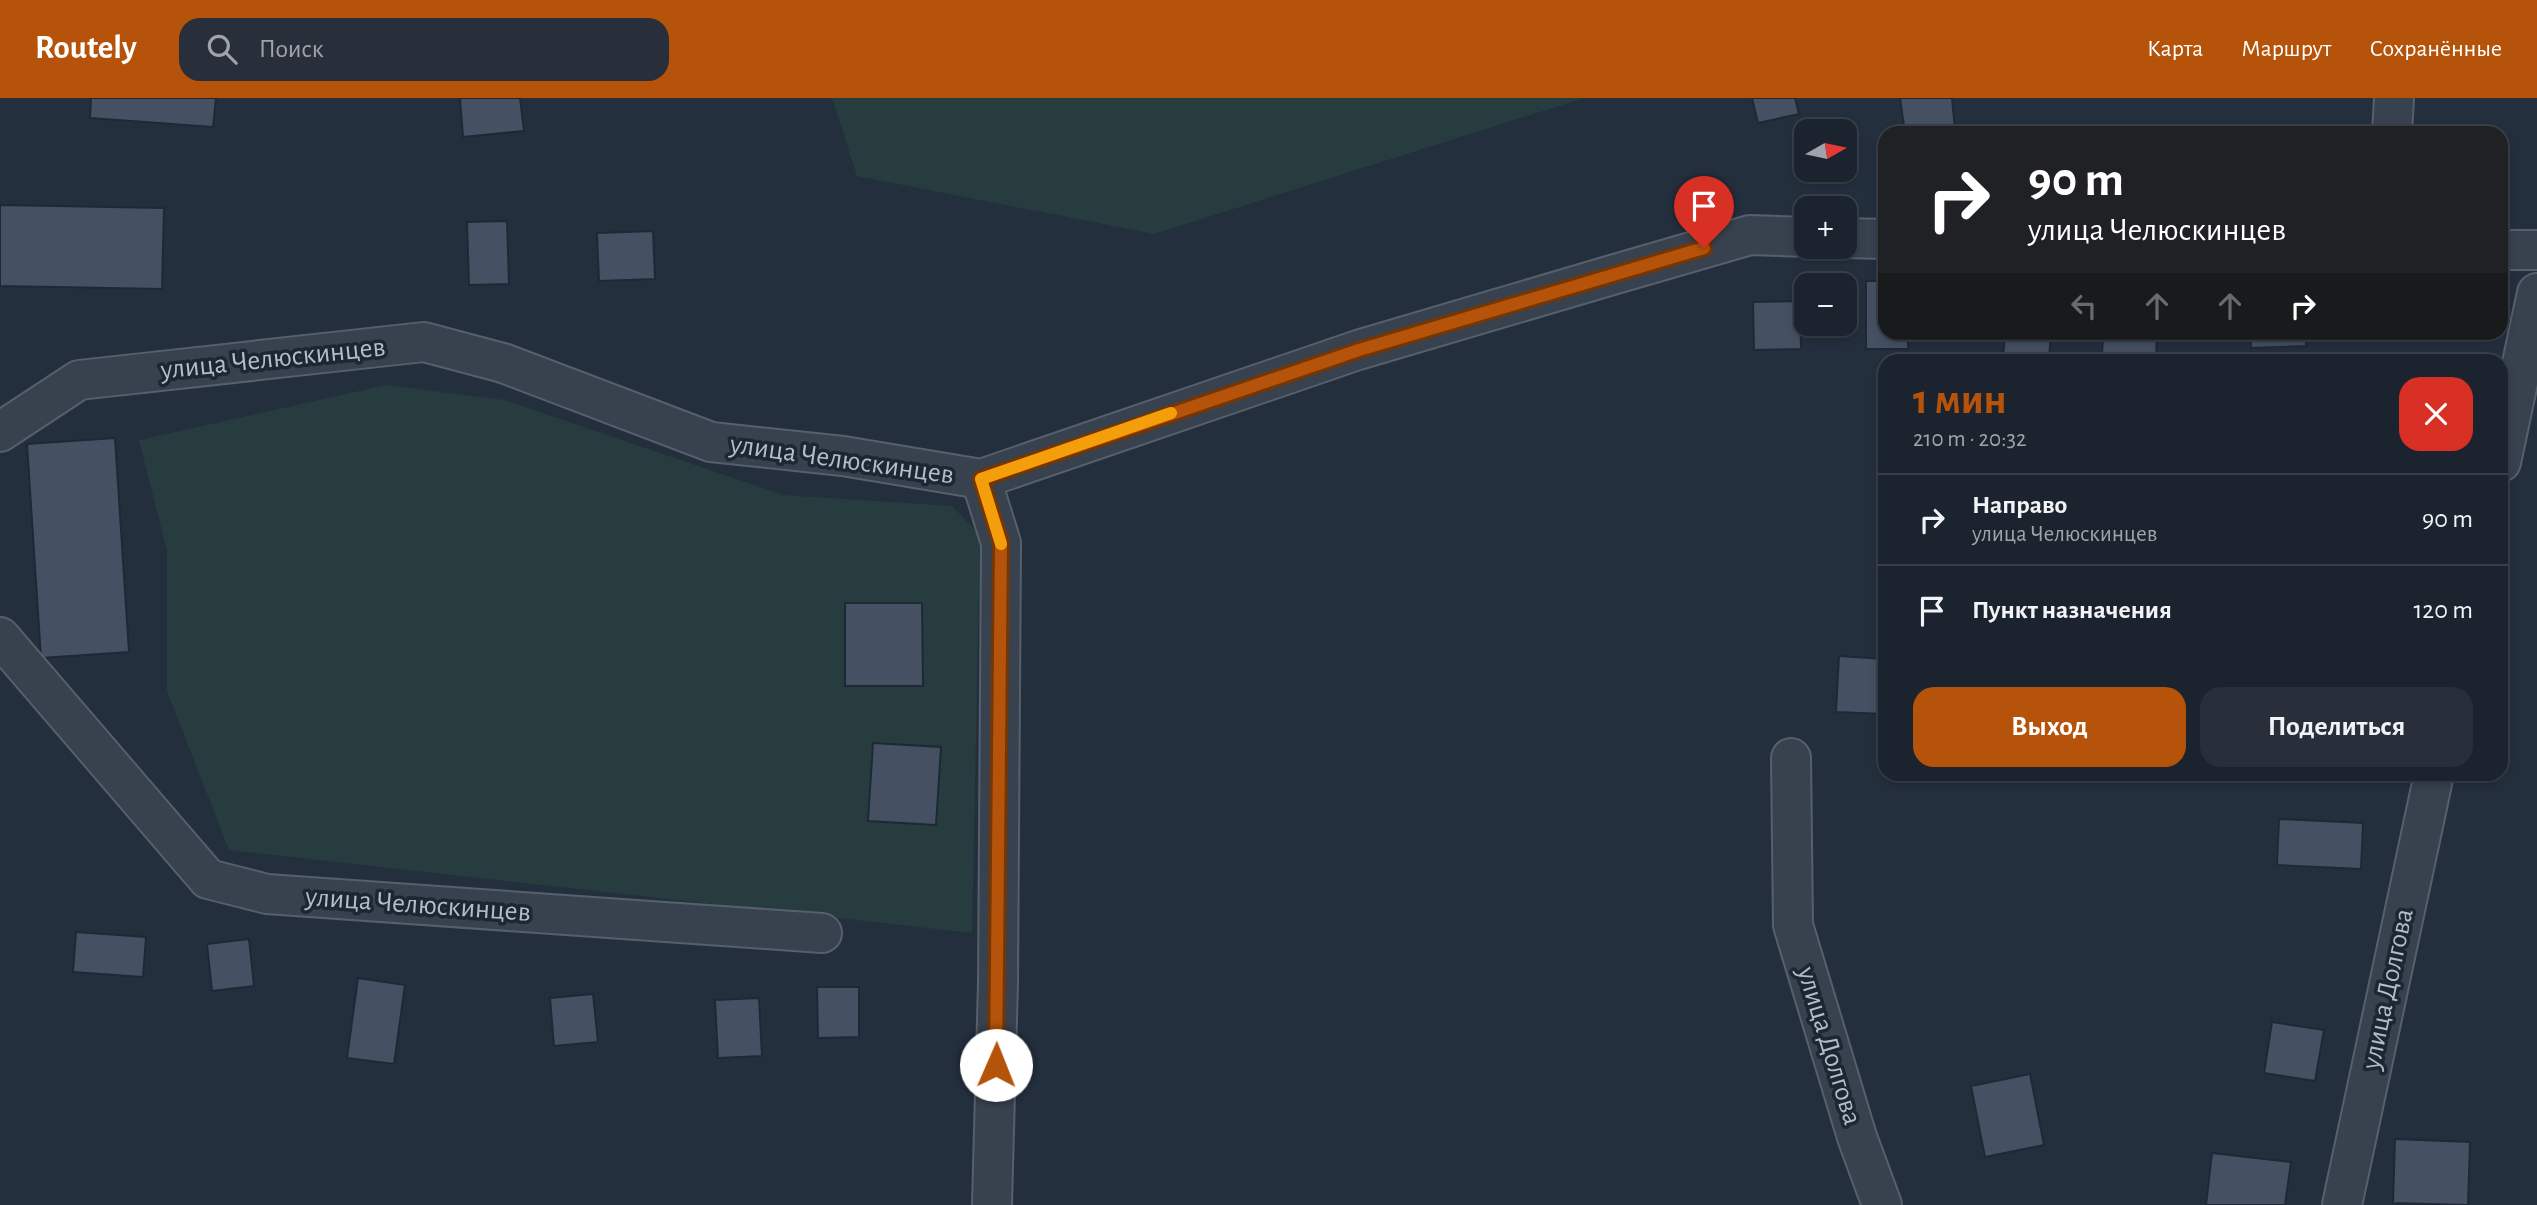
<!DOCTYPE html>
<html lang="ru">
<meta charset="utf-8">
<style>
body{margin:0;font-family:"Alegreya Sans",sans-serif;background:#282f3a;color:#f1f3f6;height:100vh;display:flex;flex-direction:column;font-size:26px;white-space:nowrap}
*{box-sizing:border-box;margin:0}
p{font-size:23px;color:#a0a4aa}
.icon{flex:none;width:38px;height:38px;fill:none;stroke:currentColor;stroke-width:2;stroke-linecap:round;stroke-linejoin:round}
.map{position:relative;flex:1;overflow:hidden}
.details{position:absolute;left:1878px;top:256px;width:630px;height:427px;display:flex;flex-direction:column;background:#1b232e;border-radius:21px;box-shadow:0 4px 10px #0003,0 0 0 2px #39404a}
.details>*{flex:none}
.banner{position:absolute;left:1878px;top:28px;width:630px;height:214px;border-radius:21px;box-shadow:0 4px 10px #0003,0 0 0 2px #39404a;background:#202124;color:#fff;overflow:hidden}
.needle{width:46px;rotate:81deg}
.fabs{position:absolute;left:1794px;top:21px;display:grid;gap:14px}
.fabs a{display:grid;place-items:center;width:63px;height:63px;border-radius:14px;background:#1b232e;box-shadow:0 4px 10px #0003,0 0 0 2px #39404a;font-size:35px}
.pin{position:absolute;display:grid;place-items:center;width:60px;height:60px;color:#fff;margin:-72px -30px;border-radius:50% 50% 50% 0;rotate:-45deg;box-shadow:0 0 7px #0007}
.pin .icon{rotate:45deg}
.me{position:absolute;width:77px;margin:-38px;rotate:1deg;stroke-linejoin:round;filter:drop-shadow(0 0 5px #0008)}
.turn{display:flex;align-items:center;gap:24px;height:147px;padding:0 35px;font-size:32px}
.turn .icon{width:91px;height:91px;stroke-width:2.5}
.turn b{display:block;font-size:49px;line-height:60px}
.lanes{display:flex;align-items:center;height:66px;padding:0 35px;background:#0003;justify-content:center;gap:35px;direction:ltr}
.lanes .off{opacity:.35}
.round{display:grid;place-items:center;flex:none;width:74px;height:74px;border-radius:21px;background:#282f3a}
.headline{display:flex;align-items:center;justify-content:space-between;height:119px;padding:0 35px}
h1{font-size:42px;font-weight:600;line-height:52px;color:#b45309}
.cta{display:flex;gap:14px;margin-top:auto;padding:14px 35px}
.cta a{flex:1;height:80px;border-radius:21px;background:#b45309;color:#fff;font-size:28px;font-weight:600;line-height:80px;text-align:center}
.cta a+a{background:#282f3a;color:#f1f3f6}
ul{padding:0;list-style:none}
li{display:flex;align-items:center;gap:21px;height:91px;padding:0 35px;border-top:2px solid #39404a}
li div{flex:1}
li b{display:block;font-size:26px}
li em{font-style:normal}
header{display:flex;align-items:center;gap:42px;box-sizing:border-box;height:98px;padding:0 35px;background:#b45309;color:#fff}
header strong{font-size:33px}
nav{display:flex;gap:38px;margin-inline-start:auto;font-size:24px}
.search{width:490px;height:63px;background:#282f3a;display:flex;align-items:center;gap:18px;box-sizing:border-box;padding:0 24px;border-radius:21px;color:#a0a4aa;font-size:26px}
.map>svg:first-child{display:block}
.green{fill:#263c3f}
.building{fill:#455162;stroke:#1f2835;stroke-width:2}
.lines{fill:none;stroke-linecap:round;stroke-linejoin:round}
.minor-casing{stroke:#565f6c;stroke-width:42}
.minor{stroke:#38414e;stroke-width:38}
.route-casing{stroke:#753606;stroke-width:18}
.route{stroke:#b45309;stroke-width:12}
.slow{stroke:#f59e0b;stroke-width:12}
.labels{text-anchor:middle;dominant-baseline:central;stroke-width:7;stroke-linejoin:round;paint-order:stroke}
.street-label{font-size:28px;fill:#b4bcc9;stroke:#1d2633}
</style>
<header>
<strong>Routely</strong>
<div class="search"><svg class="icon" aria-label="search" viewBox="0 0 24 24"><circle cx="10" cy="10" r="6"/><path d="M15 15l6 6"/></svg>Поиск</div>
<nav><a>Карта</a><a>Маршрут</a><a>Сохранённые</a></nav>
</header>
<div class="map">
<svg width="2537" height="1107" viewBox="0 0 2537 1107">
<rect width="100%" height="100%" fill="#242f3e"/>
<!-- green -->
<path class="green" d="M832,0H1584L1154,136L857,78Z
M386,287L504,302L783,397L952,408L980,437L972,835L229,752L167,593V453L139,342Z"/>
<!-- building -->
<path class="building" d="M91,0H216L213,29L90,20Z
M460,0H520L524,33L463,39Z
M1752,0H1795L1799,16L1758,25Z
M1900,0H1952L1955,32L1905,35Z
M0,107L164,110L162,191L0,188Z
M507,123L509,186L469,187L467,124Z
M653,133L655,181L599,183L597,135Z
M1866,183H1885V234H1908V251H1866Z
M1800,203L1801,251L1754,252L1753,204Z
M2005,234H2051L2049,262H2003Z
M2103,234H2157L2156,262L2102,259Z
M2250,234H2305L2306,248L2251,250Z
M2344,234H2383V240L2344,241Z
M115,340L129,554L41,560L27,346Z
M845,505H922L923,588H845Z
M1839,558L1885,561V616L1836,614Z
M873,645L941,649L936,727L868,723Z
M2279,721L2363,725L2361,771L2277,767Z
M76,834L146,839L143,879L73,874Z
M249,841L254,888L212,893L207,846Z
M358,880L405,887L394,966L347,960Z
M817,889H859V939L818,940Z
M593,896L598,944L554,948L550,900Z
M759,900L762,958L718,960L715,902Z
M2272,924L2324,932L2315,983L2264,975Z
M2030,976L2044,1047L1985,1059L1971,988Z
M2395,1041L2470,1044L2468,1107L2393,1105Z
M2212,1055L2291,1064L2285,1107H2206Z"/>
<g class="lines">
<!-- minor casing -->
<g class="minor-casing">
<path id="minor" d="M2392,35L2394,0
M1844,140L1885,141
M2501,152H2537
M0,334L79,282L424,244L503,265L711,344L843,358L981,381L1358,252L1612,177L1750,137L1806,139
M2501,364L2537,195
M981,381L1001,445L998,884L992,1107
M0,539L208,781L267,796L822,835
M1791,660L1793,827L1857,1039L1882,1107
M2342,1107L2434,676"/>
</g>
<!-- minor -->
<use href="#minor" class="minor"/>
</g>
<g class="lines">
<!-- route casing -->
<g class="route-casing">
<path id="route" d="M996,967L1001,445L981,381L1359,252L1704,150"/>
</g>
<!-- route -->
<use href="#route" class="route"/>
<!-- slow -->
<path class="slow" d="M1001,446L981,381L1171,315"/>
</g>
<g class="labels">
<!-- street labels -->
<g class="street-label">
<text transform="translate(273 261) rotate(-6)">улица Челюскинцев</text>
<text transform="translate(842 362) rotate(8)">улица Челюскинцев</text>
<text transform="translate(418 807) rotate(4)">улица Челюскинцев</text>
<text transform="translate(2388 891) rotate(-78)">улица Долгова</text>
<text transform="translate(1829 948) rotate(73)">улица Долгова</text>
</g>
</g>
</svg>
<div class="fabs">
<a><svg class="needle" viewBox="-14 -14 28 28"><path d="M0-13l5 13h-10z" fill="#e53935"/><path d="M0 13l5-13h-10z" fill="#a0a4aa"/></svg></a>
<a>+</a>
<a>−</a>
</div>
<div class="pin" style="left:1704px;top:150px;background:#d93025"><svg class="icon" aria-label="arrive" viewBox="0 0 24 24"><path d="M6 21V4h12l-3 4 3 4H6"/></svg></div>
<svg class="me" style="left:996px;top:967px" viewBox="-20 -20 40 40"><circle r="19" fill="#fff"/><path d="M0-13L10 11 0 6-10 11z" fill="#b45309"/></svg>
<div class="banner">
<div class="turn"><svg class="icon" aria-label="right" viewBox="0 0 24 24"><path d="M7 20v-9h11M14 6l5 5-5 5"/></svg><div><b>90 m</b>улица Челюскинцев</div></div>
<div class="lanes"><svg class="icon off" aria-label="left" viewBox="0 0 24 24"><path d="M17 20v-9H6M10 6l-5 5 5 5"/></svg><svg class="icon off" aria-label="ahead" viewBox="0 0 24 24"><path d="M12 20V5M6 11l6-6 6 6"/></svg><svg class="icon off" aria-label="ahead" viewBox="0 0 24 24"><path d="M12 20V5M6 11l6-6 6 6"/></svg><svg class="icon" aria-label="right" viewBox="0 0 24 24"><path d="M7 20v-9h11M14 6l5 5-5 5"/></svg></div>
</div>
<section class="details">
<div class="headline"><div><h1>1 мин</h1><p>210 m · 20:32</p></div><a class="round" style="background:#d93025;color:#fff"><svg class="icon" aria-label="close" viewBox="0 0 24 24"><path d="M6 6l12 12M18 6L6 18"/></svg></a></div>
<ul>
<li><svg class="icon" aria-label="right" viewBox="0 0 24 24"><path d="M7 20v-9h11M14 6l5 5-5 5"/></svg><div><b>Направо</b><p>улица Челюскинцев</p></div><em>90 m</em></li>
<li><svg class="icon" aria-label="arrive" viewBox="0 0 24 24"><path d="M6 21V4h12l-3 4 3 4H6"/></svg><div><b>Пункт назначения</b></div><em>120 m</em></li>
</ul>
<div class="cta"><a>Выход</a><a>Поделиться</a></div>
</section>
</div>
